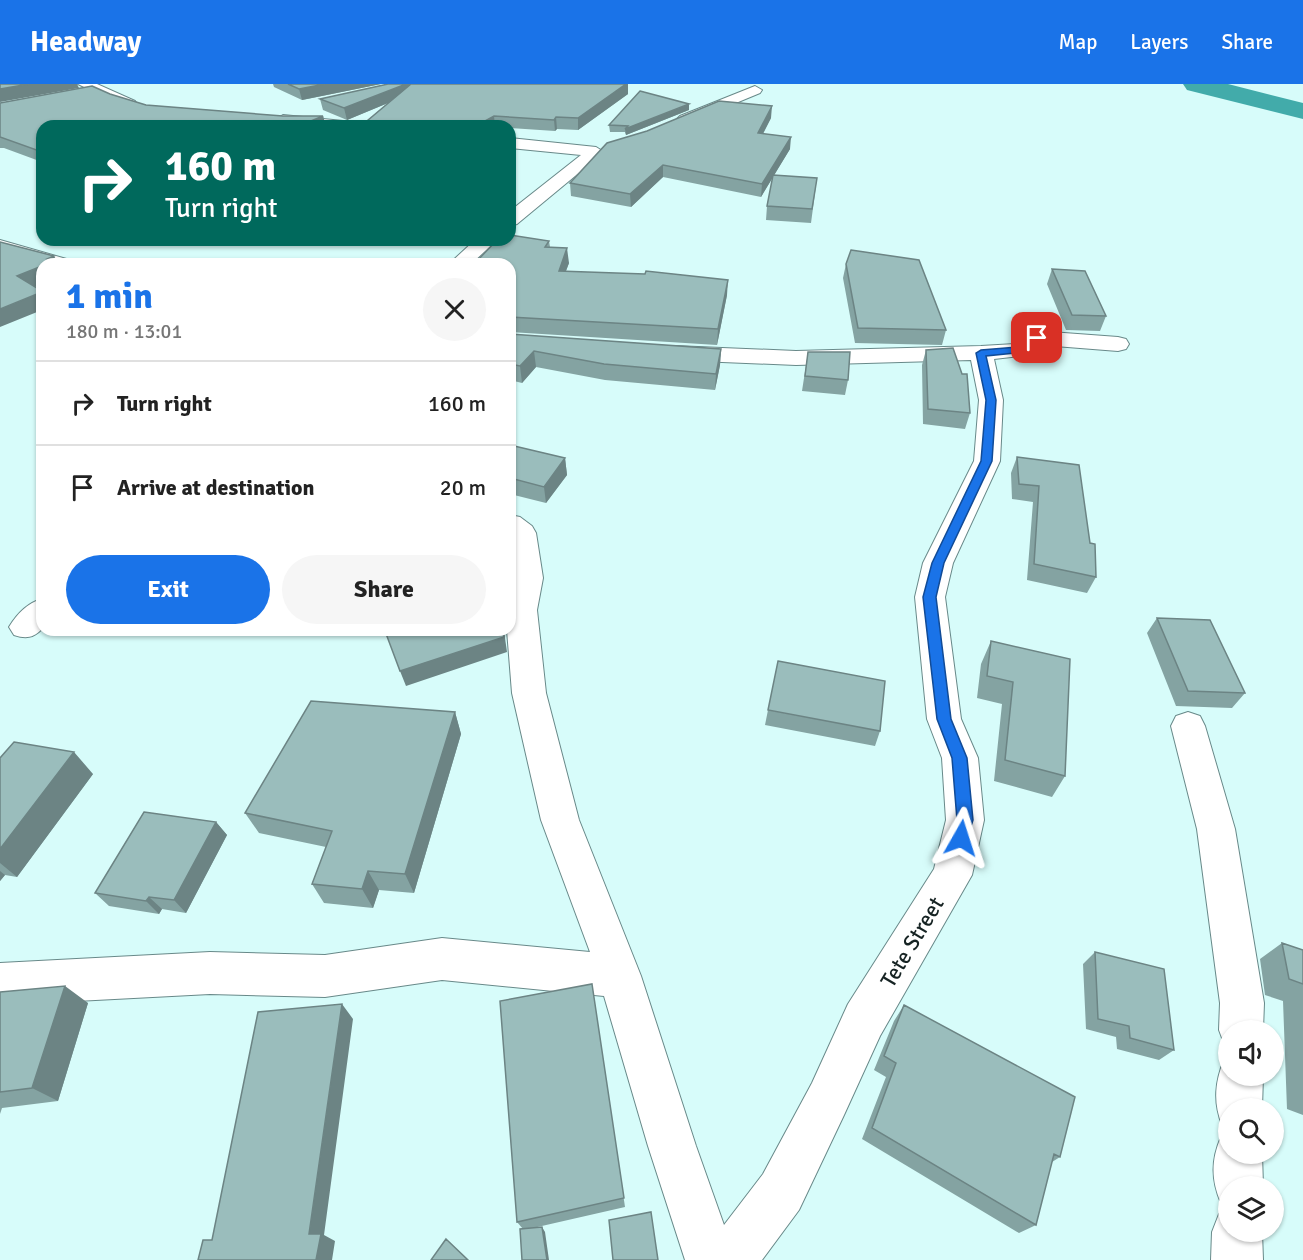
<!DOCTYPE html>
<meta charset="utf-8">
<style>
body{margin:0;font-family:Signika,sans-serif;background:#f6f6f6;color:#222;height:100vh;display:flex;flex-direction:column;font-size:22px;white-space:nowrap}
*{box-sizing:border-box;margin:0}
p{font-size:20px;color:#767676}
.icon{flex:none;width:33px;height:33px;fill:none;stroke:currentColor;stroke-width:2;stroke-linecap:round;stroke-linejoin:round}
.map{position:relative;flex:1;overflow:hidden}
.drawer{position:absolute;left:36px;top:174px;width:480px;height:378px;display:flex;flex-direction:column;background:#fff;border-radius:18px;box-shadow:0 2px 4px #0004}
.drawer>*{flex:none}
.top-card{position:absolute;left:36px;top:36px;width:480px;height:126px;border-radius:18px;box-shadow:0 2px 4px #0004;background:#00695c;color:#fff;overflow:hidden}
.tools{position:absolute;left:1218px;top:936px;display:grid;gap:12px}
.tools a{display:grid;place-items:center;width:66px;height:66px;border-radius:50%;background:#fff;box-shadow:0 2px 4px #0004;font-size:30px}
.pin{position:absolute;display:grid;place-items:center;width:51px;height:51px;color:#fff;margin:-26px;border-radius:12px;box-shadow:0 3px 9px #0006}
.me{position:absolute;width:66px;margin:-33px;rotate:6deg;stroke-linejoin:round;filter:drop-shadow(0 0 4px #0008)}
.turn{display:flex;align-items:center;gap:21px;height:126px;padding:0 30px;font-size:27px}
.turn .icon{width:78px;height:78px;stroke-width:2.5}
.turn b{display:block;font-size:42px;line-height:51px}
.round{display:grid;place-items:center;flex:none;width:63px;height:63px;border-radius:32px;background:#f6f6f6}
.summary{display:flex;align-items:center;justify-content:space-between;height:102px;padding:0 30px}
h1{font-size:36px;font-weight:700;line-height:45px;color:#1a73e8}
.primary-button{display:flex;gap:12px;margin-top:auto;padding:12px 30px}
.primary-button a{flex:1;height:69px;border-radius:36px;background:#1a73e8;color:#fff;font-size:24px;font-weight:700;line-height:69px;text-align:center}
.primary-button a+a{background:#f6f6f6;color:#222}
ul{padding:0;list-style:none}
li{display:flex;align-items:center;gap:18px;height:84px;padding:0 30px;border-top:2px solid #e0e0e0}
li div{flex:1}
li b{display:block;font-size:22px}
li em{font-style:normal}
header{display:flex;align-items:center;gap:36px;box-sizing:border-box;height:84px;padding:0 30px;background:#1a73e8;color:#fff}
header strong{font-size:28px}
nav{display:flex;gap:33px;margin-inline-start:auto;font-size:21px}
.map>svg:first-child{display:block}
.lines{fill:none;stroke-linecap:round;stroke-linejoin:round}
.river{fill:#42abaa;fill-rule:evenodd}
.minor-casing{stroke:#688989;stroke-width:2}
.minor{fill:#fff;fill-rule:evenodd}
.wall{fill:#84a3a2}
.shaded-wall{fill:#6c8484}
.building{fill:#9abdbc;stroke:#6c8484;stroke-width:1.5}
.route{fill:#1a73e8;stroke:#114b97;stroke-width:1.5}
.labels{text-anchor:middle;dominant-baseline:central;stroke-width:4.5;stroke-linejoin:round;paint-order:stroke}
.street-label{font-size:22px;fill:#162323;stroke:#fff}
</style>
<header>
<strong>Headway</strong>
<nav><a>Map</a><a>Layers</a><a>Share</a></nav>
</header>
<div class="map">
<svg width="1303" height="1176" viewBox="0 0 1303 1176">
<rect width="100%" height="100%" fill="#d7fcfa"/>
<g class="lines">
<!-- river -->
<path class="river" d="M1183,0H1228L1303,19V35L1187,6Z"/>
<!-- minor casing -->
<g class="minor-casing">
<path id="minor" d="M78,0H97L135,17L137,20L130,24L125,23Z
M755,2L762,6L760,9L690,38H680L677,35L680,32Z
M283,31L343,37L351,42H297L278,39L275,36Z
M510,54L596,63L604,68L517,140L510,142V127L581,71L510,64Z
M0,156L70,176L73,180H42L0,168Z
M475,156H497L471,180H449Z
M1037,247L1118,253L1126,255L1129,260L1126,265L1118,267L1042,261L1029,271L994,275L1003,316L1000,377L953,479L945,513L961,635L978,674L984,736L972,791L880,952L844,1031L799,1126L762,1176H685L648,1062L604,912L442,896L325,913L210,910L0,921V879L210,868L325,871L442,854L590,868L541,736L512,609L507,546H510V507L513,494L510,431L520,433L532,442L536,449L543,494L537,526L546,609L579,736L641,892L696,1062L724,1141L763,1090L812,999L848,920L934,785L946,736L942,674L927,635L915,513L923,479L974,377L979,316L971,276L796,281L674,276L666,274L663,269L666,264L674,262L796,267L981,262L1015,260L1029,249Z
M42,515V545C33,554 26,555 14,551L9,543C17,530 27,519 42,515Z
M1188,628L1200,632L1205,642L1235,745L1264,919L1263,946H1228V963L1225,962L1219,946L1220,919L1197,745L1171,642L1176,632Z
M1228,974V992H1263L1262,1024H1228V1043L1222,1041C1213,1018 1215,998 1224,976Z
M1228,1050V1070H1262L1263,1102H1228V1123L1221,1119C1211,1096 1211,1076 1221,1053Z
M1228,1126V1148H1262L1263,1176H1211L1212,1148L1219,1130Z"/>
</g>
<!-- minor -->
<use href="#minor" class="minor"/>
</g>
<!-- wall -->
<path class="wall" d="M273,0H381L302,16L274,3Z
M110,10L146,21L283,32H323L326,42H42V78L4,64H0V19Z
M628,10L578,46L557,45L555,47L510,44V42H361L388,19L347,36L323,26L320,15Z
M689,26L626,51L625,48H610L609,41Z
M771,34L763,50L790,65L774,91L817,94L811,139L766,136L767,122L773,93L761,113L663,93L631,123L571,112L570,99Z
M549,157L550,163L569,179L566,187L727,211L717,261L510,248V180L476,178Z
M846,180L946,246L942,261L855,259L843,194Z
M1052,185L1106,232L1100,247L1066,246L1047,200Z
M510,250L721,265L720,281L715,306L605,296L536,283L522,299L510,296Z
M926,266L970,329L965,345L923,340L922,281Z
M808,268L848,296L845,311L802,307Z
M510,361L565,374L567,391L546,419L510,410Z
M1017,373L1090,459L1096,493L1087,509L1027,496L1033,418L1012,415L1011,389Z
M1157,534L1245,609L1232,624L1176,622L1147,549Z
M991,557L1065,692L1052,713L994,697L1002,620L977,614L981,580Z
M768,626L880,647L875,662L765,641Z
M455,628L461,650L414,809L379,806L373,824L324,819L312,800L326,763L259,749L245,729Z
M0,674L93,690L17,793L5,791L0,797Z
M216,738L227,751L186,829L162,825L159,830L109,822L95,809Z
M1282,859L1303,866V1031L1287,1025L1283,917L1265,911L1260,875Z
M1095,868L1174,966L1159,976L1117,965L1116,953L1086,945L1083,880Z
M592,900L625,1123L533,1144L545,1148L523,1145L517,1138Z
M0,908L88,919L58,1017L2,1024L0,1030Z
M904,921L1060,1073L1052,1078L1036,1141L1019,1149L862,1055L886,993L874,986L894,937Z"/>
<!-- shaded-wall -->
<path class="shaded-wall" d="M29,0H77L79,4L0,18V5Z
M325,0H381L302,16L299,5Z
M406,0H415L417,7L347,36L344,24Z
M626,0H628V10L578,46V34Z
M689,20V26L626,51L625,45Z
M772,22L771,34L757,61L758,49Z
M323,32L326,42H299Z
M494,32L495,42H476Z
M556,33L557,45L555,47L554,36Z
M791,53L790,65L761,113L762,100Z
M663,81V93L631,123L630,110Z
M567,164L569,179L560,202L559,187Z
M54,172L59,180H47V175Z
M42,182V200L25,207L17,192Z
M728,196L727,211L717,261L718,245Z
M42,208V226L0,243V225Z
M721,265L720,281L715,306L716,290Z
M534,267L536,283L522,299L520,282Z
M565,374L567,391L546,419L544,403Z
M503,546H504L505,554L507,568L406,602L400,587Z
M455,628L461,650L414,809L405,790Z
M74,668L93,690L17,793L0,779V765Z
M216,738L227,751L186,829L174,816Z
M0,787L5,791L0,797Z
M368,787L379,806L373,824L362,805Z
M149,813L162,825L159,830L146,817Z
M65,902L88,919L58,1017L32,1004Z
M342,920L353,935L324,1151L335,1157L332,1176H316L309,1150Z
M542,1143L545,1148L549,1176H547Z"/>
<!-- building -->
<path class="building" d="M0,0H29L0,5Z
M288,0H325L299,5Z
M388,0H406L344,24L320,15Z
M411,0H626L578,34L556,33L554,36L494,32L476,42H361Z
M92,2L110,10L146,21L283,32H323L299,42H42V68L0,53V19Z
M640,7L689,20L625,45L628,42L609,41Z
M719,17L772,22L758,49L791,53L762,100L663,81L630,110L570,99L607,59L647,47Z
M773,91L817,94L812,125L767,122Z
M510,151L549,157L545,163L567,164L559,187L645,190L646,187L728,196L718,245L510,233V180H465L469,176L476,178L497,156H510Z
M0,158L54,172L47,175L53,178L47,180H42V182L17,192L42,207V208L0,225Z
M851,166L919,176L946,246L858,244L846,180Z
M1052,185L1085,187L1106,232L1072,231Z
M510,250L721,265L716,290L604,280L534,267L520,282L510,280Z
M953,264L962,290H967L970,329L928,325L926,266Z
M808,268H850L848,296L805,292Z
M510,361L565,374L544,403L510,394Z
M1017,373L1079,381L1090,459L1095,460L1096,493L1034,480L1039,402L1019,400Z
M1157,534L1210,536L1245,609L1188,607Z
M388,546H503L504,553L400,587L385,547Z
M991,557L1070,575L1065,692L1005,676L1013,598L987,592Z
M778,577L885,597L880,647L768,626Z
M311,617L455,628L405,790L368,787L362,805L312,800L332,747L245,729Z
M14,658L74,668L0,765V674Z
M144,728L216,738L174,816L149,813L146,817L95,809Z
M1282,859L1303,866V900L1289,895Z
M1095,868L1164,885L1174,966L1130,954L1129,942L1098,935Z
M592,900L624,1114L517,1138L500,917Z
M65,902L32,1004L0,1008V908Z
M342,920L309,1150H321L316,1176H198L203,1156H212L258,928Z
M904,921L1075,1013L1060,1073L1054,1070L1036,1141L872,1044L896,979L884,972Z
M651,1128L658,1176H613L609,1136Z
M542,1143L547,1176H522L520,1145Z
M446,1155L468,1176H431Z"/>
<!-- route -->
<path class="route" d="M1037,251L1040,252V256L1024,268L986,272L996,316L992,377L944,479L936,513L951,635L967,674L973,736L966,759L961,761L955,759L953,754L957,736L952,674L937,635L923,513L932,479L981,377L986,316L976,269L981,266L1019,263Z"/>
<g class="labels">
<!-- street labels -->
<g class="street-label">
<text transform="translate(912 858) rotate(-59)">Tete Street</text>
</g>
</g>
</svg>
<div class="tools">
<a><svg class="icon" aria-label="sound" viewBox="0 0 24 24"><path d="M4 9h4l5-4v14l-5-4H4zM17 9q2 3 0 6"/></svg></a>
<a><svg class="icon" aria-label="search" viewBox="0 0 24 24"><circle cx="10" cy="10" r="6"/><path d="M15 15l6 6"/></svg></a>
<a><svg class="icon" aria-label="layers" viewBox="0 0 24 24"><path d="M12 4l9 5-9 5-9-5zM3 14l9 5 9-5"/></svg></a>
</div>
<div class="pin" style="left:1037px;top:254px;background:#d93025"><svg class="icon" aria-label="arrive" viewBox="0 0 24 24"><path d="M6 21V4h12l-3 4 3 4H6"/></svg></div>
<svg class="me" style="left:961px;top:754px" viewBox="-20 -20 40 40"><path d="M0-17L14 15 0 8-14 15z" fill="#1a73e8" stroke="#fff" stroke-width="4"/></svg>
<div class="top-card">
<div class="turn"><svg class="icon" aria-label="right" viewBox="0 0 24 24"><path d="M7 20v-9h11M14 6l5 5-5 5"/></svg><div><b>160 m</b>Turn right</div></div>
</div>
<section class="drawer">
<div class="summary"><div><h1>1 min</h1><p>180 m · 13:01</p></div><a class="round"><svg class="icon" aria-label="close" viewBox="0 0 24 24"><path d="M6 6l12 12M18 6L6 18"/></svg></a></div>
<ul>
<li><svg class="icon" aria-label="right" viewBox="0 0 24 24"><path d="M7 20v-9h11M14 6l5 5-5 5"/></svg><div><b>Turn right</b></div><em>160 m</em></li>
<li><svg class="icon" aria-label="arrive" viewBox="0 0 24 24"><path d="M6 21V4h12l-3 4 3 4H6"/></svg><div><b>Arrive at destination</b></div><em>20 m</em></li>
</ul>
<div class="primary-button"><a>Exit</a><a>Share</a></div>
</section>
</div>
